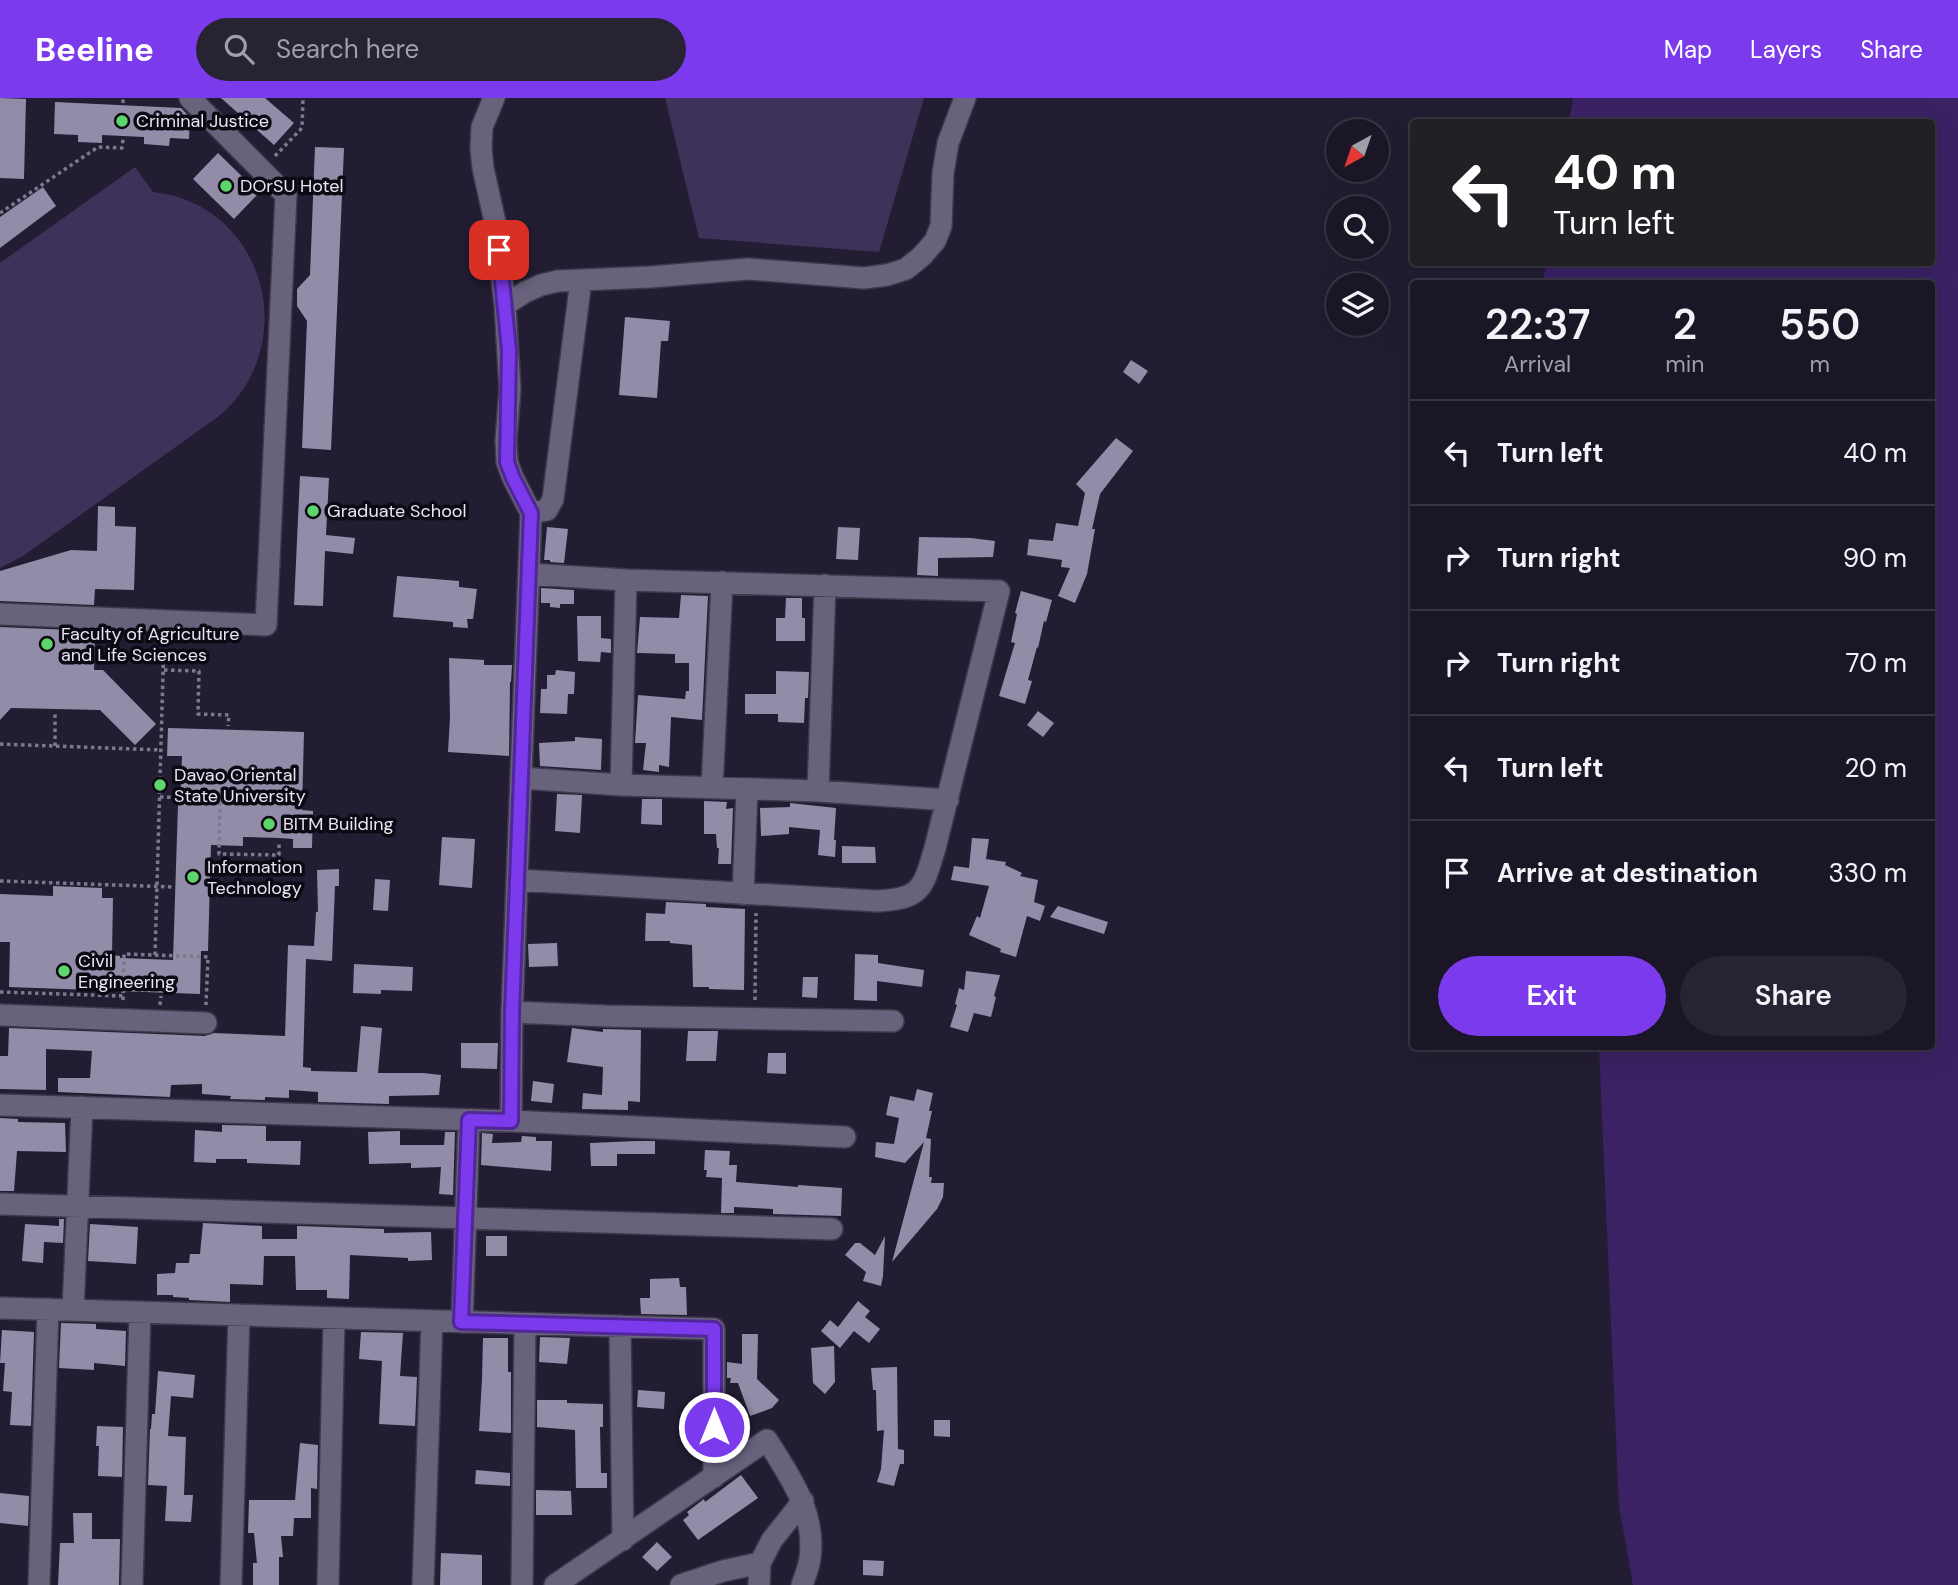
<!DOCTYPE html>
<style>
body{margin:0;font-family:"DM Sans",sans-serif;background:#272332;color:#f1f3f6;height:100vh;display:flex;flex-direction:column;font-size:26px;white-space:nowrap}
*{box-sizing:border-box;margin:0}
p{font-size:23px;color:#9f9fa7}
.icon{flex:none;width:38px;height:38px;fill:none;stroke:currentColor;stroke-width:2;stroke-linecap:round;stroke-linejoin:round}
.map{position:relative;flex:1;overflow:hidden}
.side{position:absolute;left:1410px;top:182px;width:525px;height:770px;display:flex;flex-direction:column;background:#1a1626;border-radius:7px;box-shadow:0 7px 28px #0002,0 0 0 2px #383543}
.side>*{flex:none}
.banner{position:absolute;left:1410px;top:21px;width:525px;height:147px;border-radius:7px;box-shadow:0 7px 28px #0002,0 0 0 2px #383543;background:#202124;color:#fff;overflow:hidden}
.needle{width:46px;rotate:220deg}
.buttons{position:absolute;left:1326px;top:21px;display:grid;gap:14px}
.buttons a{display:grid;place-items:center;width:63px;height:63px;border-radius:50%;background:#1a1626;box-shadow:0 7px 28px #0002,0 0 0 2px #383543;font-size:35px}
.pin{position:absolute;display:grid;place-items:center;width:60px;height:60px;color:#fff;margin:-30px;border-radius:14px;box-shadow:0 4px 10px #0006}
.me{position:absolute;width:77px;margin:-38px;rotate:0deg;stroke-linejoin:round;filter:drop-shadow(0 0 5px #0008)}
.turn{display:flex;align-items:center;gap:24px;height:147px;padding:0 28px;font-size:32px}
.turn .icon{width:91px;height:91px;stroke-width:2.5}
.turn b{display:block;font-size:49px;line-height:60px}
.eta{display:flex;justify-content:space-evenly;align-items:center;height:119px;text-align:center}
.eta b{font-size:42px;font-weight:600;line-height:49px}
.action{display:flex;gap:14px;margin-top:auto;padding:14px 28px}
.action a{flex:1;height:80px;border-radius:42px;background:#7c3aed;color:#fff;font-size:28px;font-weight:600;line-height:80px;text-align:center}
.action a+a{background:#272332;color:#f1f3f6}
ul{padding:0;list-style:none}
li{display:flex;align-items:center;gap:21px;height:105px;padding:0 28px;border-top:2px solid #383543}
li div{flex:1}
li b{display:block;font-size:26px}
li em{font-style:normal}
header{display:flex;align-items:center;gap:42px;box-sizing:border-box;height:98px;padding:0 35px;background:#7c3aed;color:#fff}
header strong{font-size:33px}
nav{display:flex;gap:38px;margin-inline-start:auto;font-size:24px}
.search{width:490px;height:63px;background:#272332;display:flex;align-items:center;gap:18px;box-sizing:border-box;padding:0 24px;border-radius:38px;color:#9f9fa7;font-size:26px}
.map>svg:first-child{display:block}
.green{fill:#3e325b}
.water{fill:#3b2265}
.building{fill:#938ca8}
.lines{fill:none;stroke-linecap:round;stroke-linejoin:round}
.minor-casing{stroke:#3d384a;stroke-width:24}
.path{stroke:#7d788b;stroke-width:3.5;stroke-dasharray:3.5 3.5;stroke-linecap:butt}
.minor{stroke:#69627d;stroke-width:21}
.route-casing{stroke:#51269a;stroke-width:18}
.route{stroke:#7c3aed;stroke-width:12}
.poi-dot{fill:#5cd56d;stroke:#0c0913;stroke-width:2.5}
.labels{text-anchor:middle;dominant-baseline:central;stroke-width:7;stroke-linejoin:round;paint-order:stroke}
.poi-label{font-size:18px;fill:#e9e5f5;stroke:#0c0913;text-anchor:start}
</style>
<header>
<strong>Beeline</strong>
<div class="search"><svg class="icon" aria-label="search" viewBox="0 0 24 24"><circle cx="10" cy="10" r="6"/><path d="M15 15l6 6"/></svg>Search here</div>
<nav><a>Map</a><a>Layers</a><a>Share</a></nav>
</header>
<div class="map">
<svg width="1958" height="1487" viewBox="0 0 1958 1487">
<rect width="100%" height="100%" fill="#231d33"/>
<!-- green -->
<path class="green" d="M665,0H924L879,154L699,140Z
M135,69L153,94C265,106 303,247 219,318L23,458L0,470V165Z"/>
<!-- water -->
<path class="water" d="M1573,0H1958V1487H1633L1619,1408L1599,949L1932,948V186L1543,185L1546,165L1932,164V24H1569Z"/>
<!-- building -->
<path class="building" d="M0,0L26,1L24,81L0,80Z
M221,0H265L294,25L274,47Z
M55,4L181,10L190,19L189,41L170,40L169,48L144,46V39L102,37V45L78,44V37L54,36Z
M315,49L344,50L331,352L302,350L307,223L297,208V191L310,177Z
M218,55L259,95L234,121L193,81Z
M43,89L56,108L0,150V119Z
M625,219L670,223L668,243H661L657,300L619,297Z
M1131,262L1148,273L1139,286L1123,274Z
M1116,340L1133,353L1100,396L1092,431H1095L1087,476L1075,505L1058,498L1070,470L1061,469L1062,462L1027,457L1029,441L1053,443L1056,425L1078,428L1085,395L1076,386Z
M300,378L329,380L326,437L355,440L353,456L325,453L323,508L294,507Z
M98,408L115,409V428L136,429L134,492L95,491L94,507L0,503V473L71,452L97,453Z
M547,429L568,431L564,465L550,464V462H544Z
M838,429L860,430L858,462L836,461Z
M919,439L971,440L995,443L993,459L938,460V478L917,477Z
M397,478L459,483V489L477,491L473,521H467L468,530L453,529V524L393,519Z
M541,490L574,492V506H560V510L550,509V505H541Z
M1021,493L1052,502L1046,524L1044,523L1038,550L1037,549L1028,582L1032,583L1025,606L999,598L1015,545L1011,544L1017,516L1015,515Z
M681,497L708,498L702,622L671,619L669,669L659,667V674L643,672L646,645H635L638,597L685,601L686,593H689V565H675V556L637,555L640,519L679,520Z
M786,500H802V520H805V543H776V520H785Z
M577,518H601V540L611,541V555L601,554L600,564L578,563Z
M0,529L95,533L94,572H103L156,626L135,647L100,612L11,610L0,622Z
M449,560L484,562V567H512L511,584H510L509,658L448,654L450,620Z
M556,572L575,574L574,596H568L567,616L540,615L541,591H547V577H555Z
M776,573L809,574L808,600H805L804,625L778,624V616H745V596H776Z
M1038,613L1054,625L1043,639L1027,627Z
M168,630L304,634L302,712L313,713L312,750H293V741L279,740L243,739V748L211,747L208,853H201L200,896L9,889L10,844H0V796L53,798V788L102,790V800H113L112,857L120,858V860L173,862L178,706H180L182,658H167Z
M575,639L602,641L601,672L540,668L539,645L575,643Z
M557,696L582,697L580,735L555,733Z
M642,701H662V727L641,726Z
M704,703L727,704L726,711L733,710L731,766H718L719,750H717L716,736H704Z
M790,705L836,710L834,742H836L835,759L818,757L820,732L789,729V736L761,738L760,710L790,709Z
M442,739L475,741L472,790L439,787Z
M972,740L989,741L986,761L1006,764L1005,767L1022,775L1020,778L1038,782L1034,804L1045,808L1040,823L1027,818L1016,859L1000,854L1001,851L969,837L977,818L980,820L989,788L951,782L954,768L969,770Z
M842,748L875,749L876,765H842Z
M339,771V788H335L332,863L306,861L303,969L311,970V973L357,974L361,928L382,930L378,975H423L441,977L439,997L389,998V1006L318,1004V994L289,992V1000L265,999V1002L230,1001L231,998L202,996V986L171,987L170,999L58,994V980H90L92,953L46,951V992L0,991V958H8L9,930L205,938L214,935L285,938L288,847L314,848L316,814H318L317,772Z
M375,781L390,782L388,813L373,812Z
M666,804L706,806V809L745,811L744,892L709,891V889H693L692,847L670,845V843H645L646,815L665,816Z
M1058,808L1108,824L1104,836L1050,819Z
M557,845L558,868L529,869L528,846Z
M855,856L878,857V865L924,872L922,889L877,883V903L854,902Z
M354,866L413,869L412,893L381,892V896L353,895Z
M966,873L1000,877L994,898L996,899L991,919L974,915L968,934L950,929L957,907L955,906L959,890L964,892Z
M803,879H818L817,900L802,899Z
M572,930L603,934V931L641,932L640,1004L628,1003V1012L582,1011L583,995L602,997L603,969L567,964Z
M688,933H718L716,963H686Z
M461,945H498L497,971L461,970Z
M768,955H786V976L767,975Z
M533,983L554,986L552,1005L531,1003Z
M917,991L933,995L929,1013H932L926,1040L931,1041L929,1079H932L931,1085H944L943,1099L937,1111L892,1164L924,1044L905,1065L875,1059L876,1044L894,1046L899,1020L886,1017L890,998L914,1003Z
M0,1020L18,1021V1024L65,1025L66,1054L17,1053L14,1093H0Z
M222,1027L266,1028V1043H301L300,1067L247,1065V1061H216V1065L194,1064L195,1032L222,1034Z
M400,1033V1047H444L445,1034H455L453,1097L439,1096L441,1069L411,1070V1065L369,1066L368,1034Z
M482,1035L493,1036L492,1045L521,1044L522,1038L536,1039V1043H552L551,1073L481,1067Z
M637,1043H655V1056H617V1068H591L590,1045Z
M705,1052L730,1053L729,1067H737L736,1084L798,1089V1087L842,1090L841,1118L773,1116V1111L734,1109V1115H721L722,1080L706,1079L707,1072H704Z
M59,1121H64L63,1145L44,1144L43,1165L22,1163L25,1126L59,1128Z
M203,1125L262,1128V1141H297V1128L384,1131V1135L431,1134L432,1162L408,1163V1160L350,1157L349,1201L327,1200V1192H296L295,1158H264L263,1187L230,1186V1204L189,1202V1200L173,1199V1197H157V1176L175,1175L176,1165H189L190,1156H200Z
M90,1126L138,1129L136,1166L88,1163Z
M486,1138H507V1158H486Z
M885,1138L883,1178L881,1188L863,1183L866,1174L845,1157L855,1145H860L875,1157Z
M679,1180L680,1189H686L687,1217L641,1216L640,1200H650V1181Z
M858,1203L870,1213L865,1219L880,1231L869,1245L854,1233L840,1250L821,1233L830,1222L838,1229Z
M61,1225L96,1226V1231L126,1233L125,1268L94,1265V1272L59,1270Z
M2,1232L34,1234L31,1328L10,1327L12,1294L3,1293L5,1265H0Z
M361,1234L403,1235L400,1278L417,1279L415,1328L379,1326L382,1263L359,1261Z
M742,1236H758L757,1281L779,1302L772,1310L750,1318L738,1285H730L731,1280H727V1264L742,1266Z
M540,1239L570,1240L567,1266L539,1264Z
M483,1240H508V1274H511V1335L479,1333L482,1281Z
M834,1248L835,1284L825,1296L813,1285L811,1250Z
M897,1269L898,1351L904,1352V1366H900L894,1388L877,1384L881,1371L884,1332L877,1333L876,1292H873L871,1270Z
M158,1273L195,1277L193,1300L171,1298L168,1338L186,1339L184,1397H193L191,1424L165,1423L167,1388L148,1387L150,1331H151L152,1316H155Z
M638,1292L665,1294L664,1311L637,1309Z
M537,1302H567V1305L603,1306V1329H600L601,1375H607V1390H576L575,1332L537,1329Z
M934,1322H950V1339L934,1338Z
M97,1328L123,1329L122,1379L98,1378L99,1348H96Z
M300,1345L318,1347L317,1391L311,1390V1420H294L293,1438H281L283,1459H279V1487H253V1465H257L254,1435H248L249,1402H295Z
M476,1372L510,1375V1388L475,1386Z
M741,1377L758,1400L698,1442L683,1422L689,1417L687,1414L704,1401L705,1404Z
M536,1392L571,1393L572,1417H536Z
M0,1395L29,1398L28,1428L0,1425Z
M73,1415H92V1441H120L119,1487H58L60,1445H74Z
M657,1444L672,1459L657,1473L642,1459Z
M441,1455L482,1457V1487H440Z
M863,1462L884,1463L883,1478L863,1477Z"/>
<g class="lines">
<!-- minor casing -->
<g class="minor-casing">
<path id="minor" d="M494,0L482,29L481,50L483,70L495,124L505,207L510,291L506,342L507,364L513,380L531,415L512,914L511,1023
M505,207L525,194L541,187L558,183L650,179L748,171L864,180L887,177L906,171L922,158L935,143L941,128L943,75L948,45L965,0
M531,415L547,412L553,401L581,182
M0,516L266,527L286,97L190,0
M521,680L621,687L818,693L948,702
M621,687L626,482
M712,690L722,484
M818,693L825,487
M517,782L877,803C922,801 923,790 935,750L999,493L626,482L529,476
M743,796L747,691
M512,914L606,918L893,923
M0,917L206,925
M0,1007L511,1023L845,1039
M0,1106L832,1131
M0,1210L714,1231V1379
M73,1212L82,1009
M462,1224L469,1022
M620,1228L623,1442
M39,1487L48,1211
M132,1487L140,1214
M231,1487L239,1217
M328,1487L334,1220
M423,1487L432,1223
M522,1487L525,1226
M555,1487L767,1342C790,1379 816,1414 810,1460C809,1469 805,1478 802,1487
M681,1487L723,1473L760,1465
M759,1487L760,1465L772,1442L803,1403"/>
</g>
<!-- path -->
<path class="path" d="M123,5V0
M275,58L302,30L303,0
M0,115L98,49L122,50L123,41
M164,572L199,573L198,616L229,617L228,628
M0,646L161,652
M55,648V613
M160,699L220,701L219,756L279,757V745
M0,783L173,789
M155,857L164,541
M0,894L123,898
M123,902L124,856L208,859L206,907
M755,902L756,815
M160,907L161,898"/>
<!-- minor -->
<use href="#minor" class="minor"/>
</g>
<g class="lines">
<!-- route casing -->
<g class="route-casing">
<path id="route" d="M499,152L509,252L507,364L513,380L531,415L512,914L511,1023L469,1022L461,1224L714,1231V1329"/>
</g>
<!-- route -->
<use href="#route" class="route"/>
</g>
<!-- markers -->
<g class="poi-dot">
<circle cx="122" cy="23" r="7"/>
<circle cx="226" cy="88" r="7"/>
<circle cx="313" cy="413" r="7"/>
<circle cx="47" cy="546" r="7"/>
<circle cx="160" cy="687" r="7"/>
<circle cx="269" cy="726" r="7"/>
<circle cx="193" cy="779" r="7"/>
<circle cx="64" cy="873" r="7"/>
</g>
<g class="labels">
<!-- poi labels -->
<g class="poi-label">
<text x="136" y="23">Criminal Justice</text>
<text x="240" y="88">DOrSU Hotel</text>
<text x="327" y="413">Graduate School</text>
<text x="61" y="536">Faculty of Agriculture<tspan x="61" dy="21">and Life Sciences</tspan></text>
<text x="174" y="677">Davao Oriental<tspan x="174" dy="21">State University</tspan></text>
<text x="283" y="726">BITM Building</text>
<text x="207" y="769">Information<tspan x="207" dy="21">Technology</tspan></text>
<text x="78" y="863">Civil<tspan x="78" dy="21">Engineering</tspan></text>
</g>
</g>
</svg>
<div class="buttons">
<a><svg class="needle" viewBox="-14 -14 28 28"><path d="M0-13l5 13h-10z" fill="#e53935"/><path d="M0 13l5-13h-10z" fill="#9f9fa7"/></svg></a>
<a><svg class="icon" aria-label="search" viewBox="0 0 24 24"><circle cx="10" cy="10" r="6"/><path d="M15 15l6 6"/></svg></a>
<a><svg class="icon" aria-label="layers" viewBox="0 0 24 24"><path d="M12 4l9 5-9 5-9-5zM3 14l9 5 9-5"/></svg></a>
</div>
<div class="pin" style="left:499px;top:152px;background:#d93025"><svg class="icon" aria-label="arrive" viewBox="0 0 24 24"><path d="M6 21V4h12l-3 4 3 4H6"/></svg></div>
<svg class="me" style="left:714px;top:1329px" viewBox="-20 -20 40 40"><circle r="17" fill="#7c3aed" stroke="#fff" stroke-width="3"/><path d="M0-11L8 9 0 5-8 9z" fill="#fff"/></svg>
<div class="banner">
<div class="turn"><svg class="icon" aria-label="left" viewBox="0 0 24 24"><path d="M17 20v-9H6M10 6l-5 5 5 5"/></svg><div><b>40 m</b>Turn left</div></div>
</div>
<section class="side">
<div class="eta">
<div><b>22:37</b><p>Arrival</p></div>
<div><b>2</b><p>min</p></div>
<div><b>550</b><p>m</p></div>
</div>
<ul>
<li><svg class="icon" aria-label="left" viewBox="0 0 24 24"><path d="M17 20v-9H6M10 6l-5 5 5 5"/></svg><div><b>Turn left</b></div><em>40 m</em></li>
<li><svg class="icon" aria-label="right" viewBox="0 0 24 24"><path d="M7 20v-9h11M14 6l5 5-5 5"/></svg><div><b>Turn right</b></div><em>90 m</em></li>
<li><svg class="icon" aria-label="right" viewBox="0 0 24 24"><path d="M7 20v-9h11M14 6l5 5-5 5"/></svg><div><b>Turn right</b></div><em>70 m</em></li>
<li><svg class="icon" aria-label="left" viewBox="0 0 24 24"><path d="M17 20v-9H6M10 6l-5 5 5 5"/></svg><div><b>Turn left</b></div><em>20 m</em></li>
<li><svg class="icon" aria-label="arrive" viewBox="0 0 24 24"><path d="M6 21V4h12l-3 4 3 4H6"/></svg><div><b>Arrive at destination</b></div><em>330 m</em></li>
</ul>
<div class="action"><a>Exit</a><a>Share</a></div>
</section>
</div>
